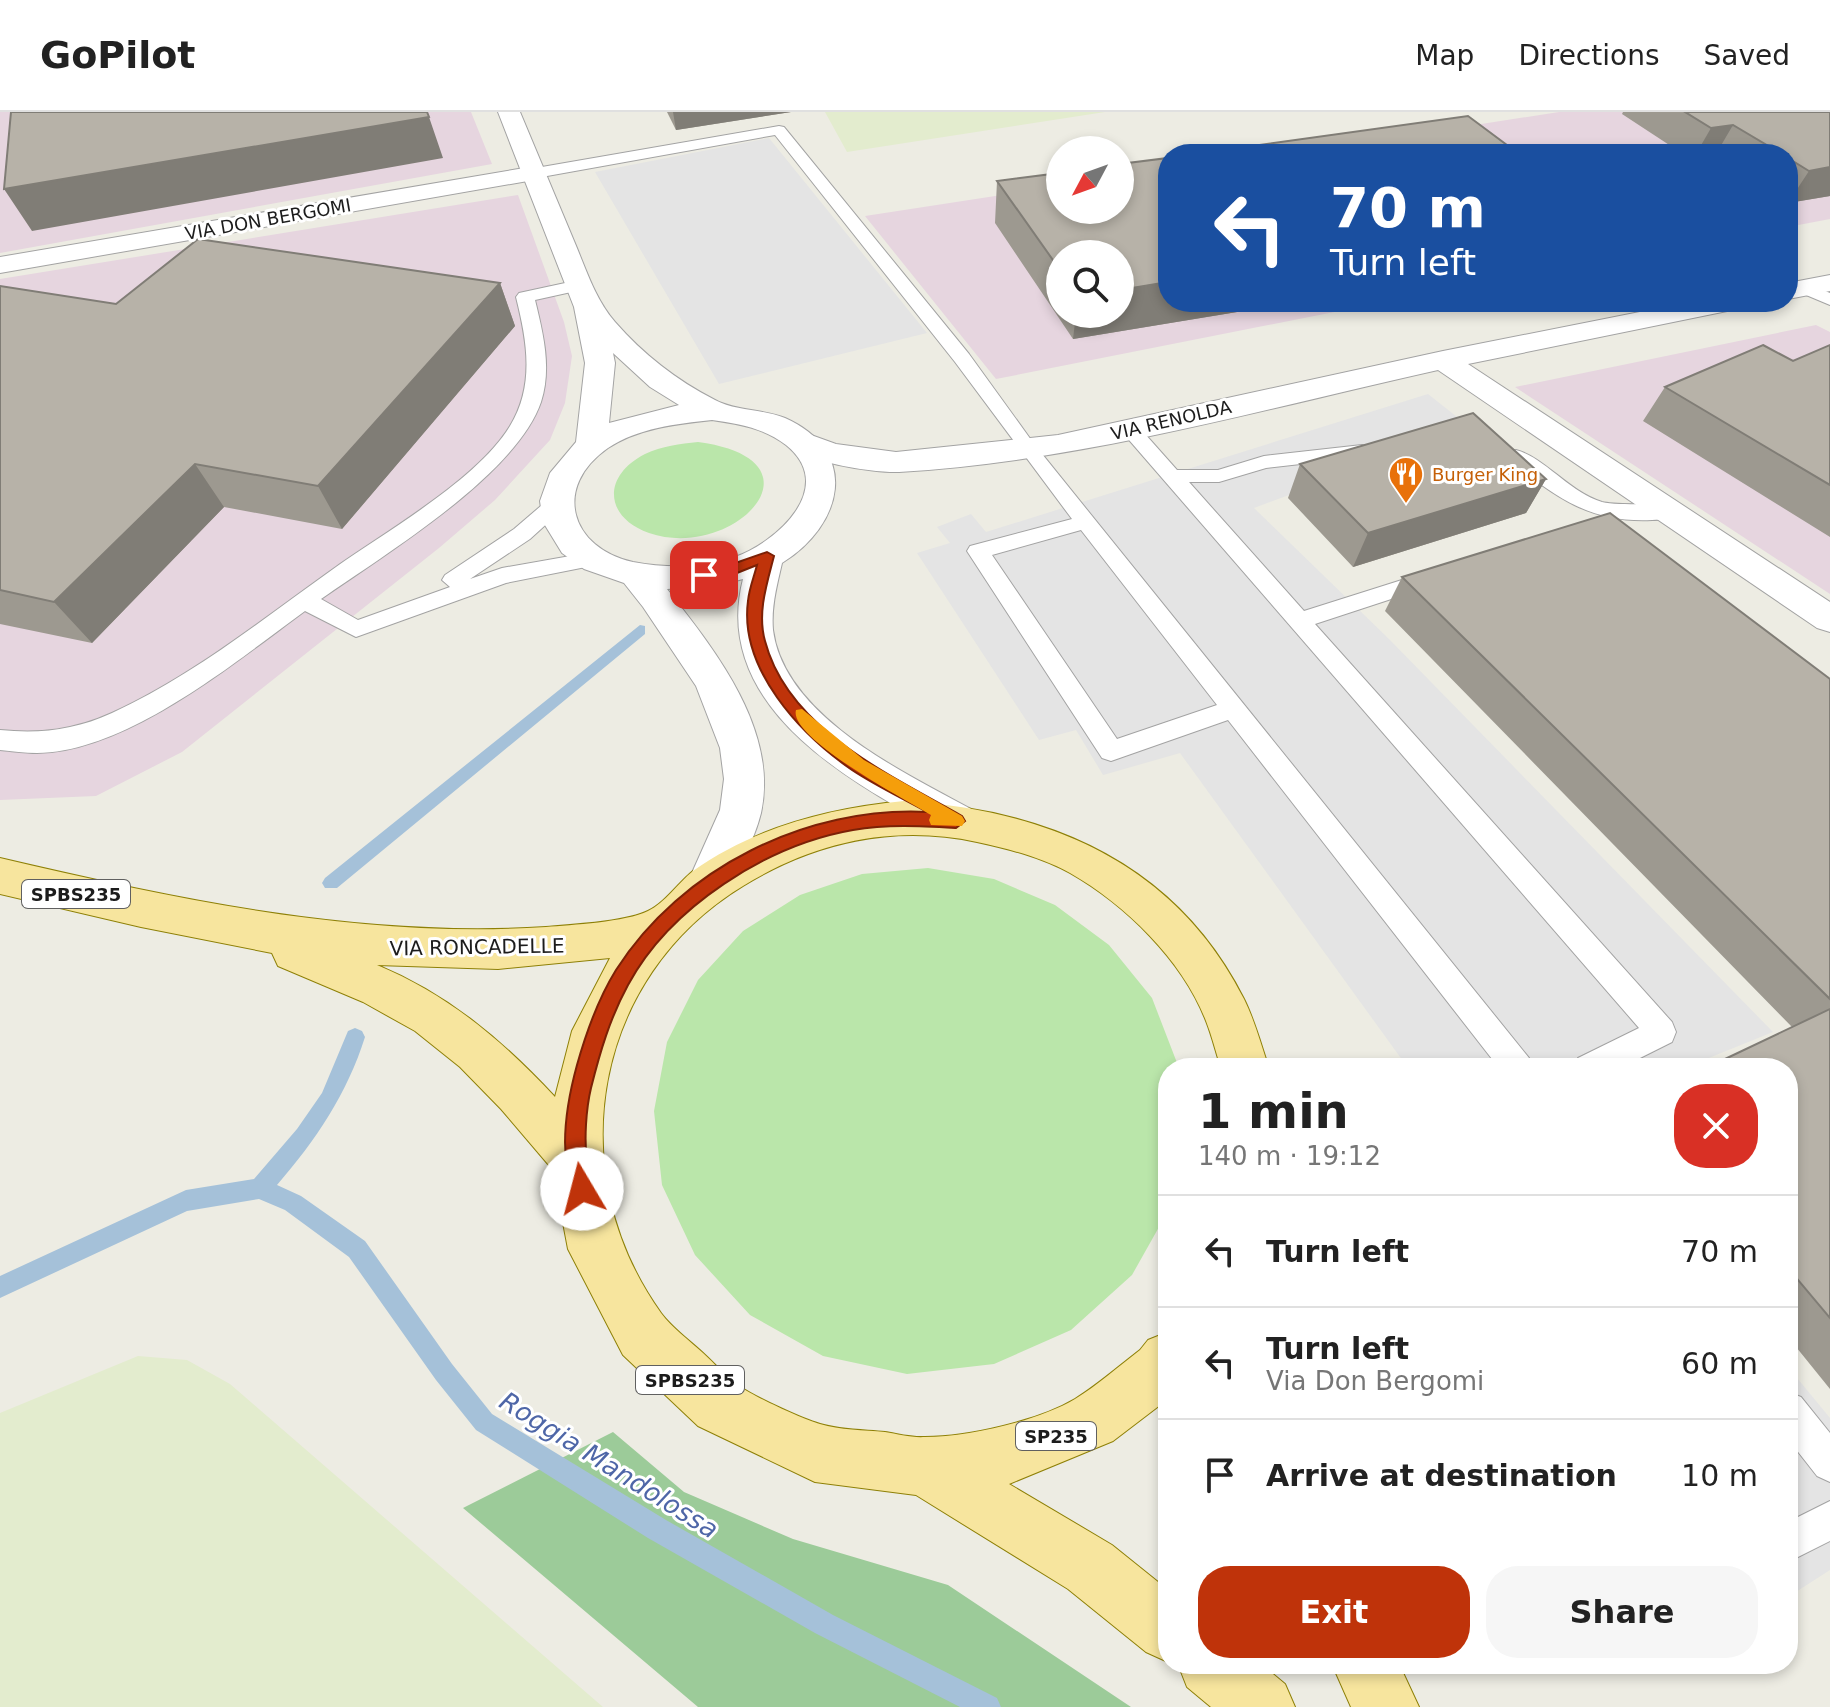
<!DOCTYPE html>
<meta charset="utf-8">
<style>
body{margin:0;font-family:"DejaVu Sans",sans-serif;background:#f6f6f6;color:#222;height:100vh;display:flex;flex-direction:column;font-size:30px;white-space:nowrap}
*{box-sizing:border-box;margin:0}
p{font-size:26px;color:#767676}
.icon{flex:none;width:44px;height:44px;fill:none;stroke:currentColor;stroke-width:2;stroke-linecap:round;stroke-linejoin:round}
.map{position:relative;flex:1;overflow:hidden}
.drawer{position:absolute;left:1158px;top:946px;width:640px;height:616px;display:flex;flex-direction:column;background:#fff;border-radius:32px;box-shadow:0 4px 12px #0003}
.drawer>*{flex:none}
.guide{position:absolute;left:1158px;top:32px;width:640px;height:168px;border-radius:32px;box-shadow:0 4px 12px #0003;background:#1a4fa0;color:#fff;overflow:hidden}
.needle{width:52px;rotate:229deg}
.controls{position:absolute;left:1046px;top:24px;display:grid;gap:16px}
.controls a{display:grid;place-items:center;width:88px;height:88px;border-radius:50%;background:#fff;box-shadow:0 4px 12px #0003;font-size:40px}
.pin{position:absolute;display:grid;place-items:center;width:68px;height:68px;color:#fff;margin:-34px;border-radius:16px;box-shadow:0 4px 12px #0006}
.me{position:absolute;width:88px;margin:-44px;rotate:352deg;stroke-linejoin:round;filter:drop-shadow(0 0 6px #0008)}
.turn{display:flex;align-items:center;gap:28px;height:168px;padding:0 40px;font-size:36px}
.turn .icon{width:104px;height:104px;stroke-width:2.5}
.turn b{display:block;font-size:56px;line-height:68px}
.round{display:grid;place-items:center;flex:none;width:84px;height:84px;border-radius:32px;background:#f6f6f6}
.summary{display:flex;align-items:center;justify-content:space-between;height:136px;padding:0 40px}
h1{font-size:48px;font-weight:600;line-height:60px}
.action{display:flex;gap:16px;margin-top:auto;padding:16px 40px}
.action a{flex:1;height:92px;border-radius:32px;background:#bf330a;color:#fff;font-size:32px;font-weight:600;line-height:92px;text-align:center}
.action a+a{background:#f6f6f6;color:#222}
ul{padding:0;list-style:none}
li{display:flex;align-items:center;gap:24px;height:112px;padding:0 40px;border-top:2px solid #e0e0e0}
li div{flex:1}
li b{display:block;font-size:30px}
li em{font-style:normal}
header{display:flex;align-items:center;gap:48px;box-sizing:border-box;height:112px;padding:0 40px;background:#fff;border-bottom:2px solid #e0e0e0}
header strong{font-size:38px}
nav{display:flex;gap:44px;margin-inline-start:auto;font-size:28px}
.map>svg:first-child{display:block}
.industrial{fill:#e6d5df;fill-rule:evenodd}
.farmland{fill:#e3ecce}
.grass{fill:#bae6aa}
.forest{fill:#9ccb99}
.parking{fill:#e4e4e4}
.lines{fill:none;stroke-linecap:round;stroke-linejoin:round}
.stream{fill:#a5c1d9;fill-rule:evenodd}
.service-casing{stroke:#a3a3a3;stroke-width:2}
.minor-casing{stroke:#a3a3a3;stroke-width:2}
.tertiary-casing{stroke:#a3a3a3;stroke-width:2}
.primary-casing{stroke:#8e8007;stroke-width:2}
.service{fill:#fff;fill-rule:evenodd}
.minor{fill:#fff;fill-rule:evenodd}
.tertiary{fill:#fff;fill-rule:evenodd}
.primary{fill:#f7e59e;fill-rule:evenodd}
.wall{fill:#9d9990;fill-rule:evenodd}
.shaded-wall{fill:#807d76}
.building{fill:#b7b2a8;stroke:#807d76;stroke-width:2}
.route{fill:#bf330a;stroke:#7c2106;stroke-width:2}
.slow{fill:#f59e0b}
.labels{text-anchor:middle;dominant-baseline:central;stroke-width:6;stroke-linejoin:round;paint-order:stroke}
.far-street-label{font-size:18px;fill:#1c1c1c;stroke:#fff}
.far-food-label{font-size:18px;fill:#c56008;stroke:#fff;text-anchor:start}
.shield{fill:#fff;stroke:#606060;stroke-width:2}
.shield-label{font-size:18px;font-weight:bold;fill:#1c1c1c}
.street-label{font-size:20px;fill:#1c1c1c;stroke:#fff}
.near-water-label{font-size:26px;font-style:italic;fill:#4e66a7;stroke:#fff}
</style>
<header>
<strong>GoPilot</strong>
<nav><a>Map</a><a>Directions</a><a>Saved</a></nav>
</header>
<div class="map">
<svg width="1830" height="1595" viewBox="0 0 1830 1595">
<rect width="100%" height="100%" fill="#edece3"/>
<!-- industrial -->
<path class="industrial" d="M0,0H471L492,52L0,141Z
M1559,0H1830V107L1788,115V42H1499L1462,15Z
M1060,74V98H1120L1168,190H1385L996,267L865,104ZM1060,142H1120V202H1060Z
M518,83L564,210L572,244L565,291L550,328L495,388L439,436L182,640L96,684L0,688V167Z
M1816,213L1830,220V482L1515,275Z"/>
<!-- farmland -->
<path class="farmland" d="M825,0H1105L847,40Z
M138,1244L187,1248L230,1272L603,1595H0V1301Z"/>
<!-- grass -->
<path class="grass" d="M698,330C832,348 733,450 649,421C604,405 602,364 645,342C662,334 680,332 698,330Z
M928,756L994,767L1055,793L1109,833L1152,886L1179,956H1168V1099L1132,1163L1071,1218L994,1252L907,1262L823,1244L750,1203L695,1143L662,1073L654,999L667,930L698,868L743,819L800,783L862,762Z"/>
<!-- forest -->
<path class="forest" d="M613,1320L684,1380L793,1427L948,1473L1131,1595H698L463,1396Z"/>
<!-- parking -->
<path class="parking" d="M769,26L927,221L719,272L595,60Z
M1428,282L1471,316L1254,396L1389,527L1773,920L1684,956H1408L1180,641L1103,663L1076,618L1039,628L917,441L950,431L937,415L971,402L986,420Z
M1788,1255L1830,1306V1458L1788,1485Z"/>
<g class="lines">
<!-- stream -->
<path class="stream" d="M640,513L645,514V522L337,776H325L322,771L325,766Z
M355,916L362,919L365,925C347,982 316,1028 277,1073L301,1084L365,1129L452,1252L492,1302L666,1408L833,1503L997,1586L1001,1595H960L815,1521L648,1426L476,1318L436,1268L349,1145L285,1098L259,1087L187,1099L0,1186V1164L186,1078L254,1067L297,1017L322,981L348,919Z"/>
<!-- service casing -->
<g class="service-casing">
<path id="service" d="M779,14L784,15L969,242L1034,332L1529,946L1533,956H1499L1228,608L1111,649L1102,646L967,439L970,434L1072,407L955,250L775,23L536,66L528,61L536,56ZM1081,418L1217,593L1117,627L992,443Z
M579,168L588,173L585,177L535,188C543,221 552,256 541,290C516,363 384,443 321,487L358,508L450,475L442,468L445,463L514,417L549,387H563L567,392L563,397L530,427L470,467L502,456L593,440L601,442L604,447L601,452L506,471L356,525L305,499C235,550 127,640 37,641C25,641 12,639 0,638V618C40,622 75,618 112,601C193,564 264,506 336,455C387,419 478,367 510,314C535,273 527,229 516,185L519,181Z
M1805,171L1830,181V193L1799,180L1796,176L1799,172Z
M1130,311L1137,313L1177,358H1218L1264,344L1362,333L1369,335L1372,339L1369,343L1362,345L1266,356L1219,370H1189L1304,499L1424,461H1440L1443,466L1440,471L1315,512L1672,910L1676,920L1672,930L1620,956H1574L1578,946L1639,916L1123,321L1120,317Z
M1516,338C1544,345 1569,380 1602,390C1620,395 1672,388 1681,400C1674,409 1662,407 1652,408C1589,411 1556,385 1509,348L1506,344L1509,340Z
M1788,1280L1801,1285L1830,1321V1370L1817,1364L1788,1327Z
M1830,1389V1429L1788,1450V1410Z"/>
</g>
<!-- minor casing -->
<g class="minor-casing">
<path id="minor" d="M536,54L545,56L548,61L545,66L0,161V145Z
M1830,163V179L1788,187V171Z
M1690,190H1746L1742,196L1732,198L1468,252L1830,490V520L1817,516L1438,258C1263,297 1079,350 899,360C874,361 799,350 784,329L789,322L800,319L836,332L896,340L1058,323L1443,239Z"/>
</g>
<!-- tertiary casing -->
<g class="tertiary-casing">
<path id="tertiary" d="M498,0H520C538,43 556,86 574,129C586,157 595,187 615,210C643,242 676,268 715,288C735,299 763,297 785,306C861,340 843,413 782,451C777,473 771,495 773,518C784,604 903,660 971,697L977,709L971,721C944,730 922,710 899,696C815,648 715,577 743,467L716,474L667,477C715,538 779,618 761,701C754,730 737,758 724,785L709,790L694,785L687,772L720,698L724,667L720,636L696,574L643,495L624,471L584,457L562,441L543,410L540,389L550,361L576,330L585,251L574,195ZM613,241L650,275L679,293L609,311L615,251ZM712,308C739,312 764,316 786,333C838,375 777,430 735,445C704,457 665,456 633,450C570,436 552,375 608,336C638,316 676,312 712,308Z"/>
</g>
<!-- primary casing -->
<g class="primary-casing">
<path id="primary" d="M904,689C1049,698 1176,752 1244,887C1255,909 1261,933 1269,956H1221C1216,941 1212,924 1206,909C1183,849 1126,793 1070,761C1041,745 1009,737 977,730C894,712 814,730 743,774C592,866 560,1060 661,1201C672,1216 689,1228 703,1241C714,1251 726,1265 739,1274C755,1285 802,1307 820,1312C840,1318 864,1318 885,1320C898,1322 912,1326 925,1325C968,1325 1038,1309 1075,1287C1098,1273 1119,1254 1140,1238L1148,1228L1168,1220V1287L1113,1329L1009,1372L1112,1433L1168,1478V1550L1146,1540L1068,1477L916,1383L815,1370L698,1314L623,1243L568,1137L553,1058L501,997L460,955L415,919L363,890L278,854L272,841L141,815L0,782V746C180,788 360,827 546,815C571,813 626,810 648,799C665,791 678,771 693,759C755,715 830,696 904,689ZM610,846L572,919L555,985C503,929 449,883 377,853L498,857Z
M1178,1552H1261L1285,1572L1295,1595H1211L1187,1575Z
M1332,1552H1399L1419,1595H1351Z"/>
</g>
<!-- service -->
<use href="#service" class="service"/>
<!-- minor -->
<use href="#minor" class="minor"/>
<!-- tertiary -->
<use href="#tertiary" class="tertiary"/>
<!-- primary -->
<use href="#primary" class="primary"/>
</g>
<!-- wall -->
<path class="wall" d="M667,0H791L676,18Z
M1623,0H1830V84L1788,91V42H1683L1622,2Z
M1168,46V190H1298L1073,227L995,111L997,69L1060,61V98H1120V52ZM1060,142H1120V202H1060Z
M500,171L515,214L342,417L224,395L92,531L0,512V174L116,192Z
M1830,233V425L1643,309L1665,275L1793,249Z
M1300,352L1546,367L1526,401L1353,455L1288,386Z
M1402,465L1830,567V1277L1788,1225V956L1792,915L1385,499Z"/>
<!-- shaded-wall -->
<path class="shaded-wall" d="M673,0H791L676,18Z
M429,5L443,46L32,119L4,77Z
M1733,13L1716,42H1696L1711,16Z
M1830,55V84L1788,91L1809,59Z
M1168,170V190H1298L1073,227L1076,202H1120V178Z
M500,171L515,214L342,417L318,374Z
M195,352L224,395L92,531L54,490Z
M1546,367L1526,401L1353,455L1368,421Z"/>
<!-- building -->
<path class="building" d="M11,0H427L429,5L4,77Z
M1685,0H1830V55L1809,59L1788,46V42H1782L1733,13L1711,16Z
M1468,4L1519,42H1195Z
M1168,46V170L1120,178V142H1060V158L997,69L1060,61V98H1120V52Z
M198,127L500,171L318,374L195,352L54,490L0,478V174L116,192Z
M1763,233L1793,249L1830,233V373L1665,275Z
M1473,301L1546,367L1368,421L1300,352Z
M1610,401L1830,567V887L1402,465Z
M1830,897V1206L1788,1156V956H1706Z"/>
<!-- route -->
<path class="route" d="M767,440L774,444C767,471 757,501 765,529C788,617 890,663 962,704L965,709L956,716C921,714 887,712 853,718C767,733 670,795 628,873C610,906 600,940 591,976C586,997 584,1028 587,1049C589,1061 595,1072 590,1084L582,1087L575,1084C558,1045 566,993 577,953C586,921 598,887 616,858C681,756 807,694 927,700C902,686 876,674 852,658C800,622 739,557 748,489C749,477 754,465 757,453L727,465L704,468L697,463L699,460L724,455Z"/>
<!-- slow -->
<path class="slow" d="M802,597L864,648L962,704L965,709L962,714L931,713L929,708L931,703C908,689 788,626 796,598Z"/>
<!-- icons -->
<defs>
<g id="restaurant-pin" transform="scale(1.8)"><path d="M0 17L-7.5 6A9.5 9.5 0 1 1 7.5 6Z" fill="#e8710a" stroke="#fff"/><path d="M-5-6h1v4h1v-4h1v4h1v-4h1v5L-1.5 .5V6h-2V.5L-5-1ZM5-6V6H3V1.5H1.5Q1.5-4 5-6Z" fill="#fff"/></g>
</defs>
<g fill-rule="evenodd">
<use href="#restaurant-pin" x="1406" y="362"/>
</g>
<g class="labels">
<!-- far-street labels -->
<g class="far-street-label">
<text transform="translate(268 107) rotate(-10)">VIA DON BERGOMI</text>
<text transform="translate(1171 308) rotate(-13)">VIA RENOLDA</text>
</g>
<!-- far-food labels -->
<g class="far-food-label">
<text x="1432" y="362">Burger King</text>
</g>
<!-- shield labels -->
<g class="shield">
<rect x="22" y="768" width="108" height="28" rx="6"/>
<rect x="636" y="1254" width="108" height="28" rx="6"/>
<rect x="1016" y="1310" width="80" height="28" rx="6"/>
</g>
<g class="shield-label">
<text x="76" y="782">SPBS235</text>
<text x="690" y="1268">SPBS235</text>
<text x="1056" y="1324">SP235</text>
</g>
<!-- street labels -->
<g class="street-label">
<text transform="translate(477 835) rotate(-1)">VIA RONCADELLE</text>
</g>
<!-- near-water labels -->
<g class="near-water-label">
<text transform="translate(609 1353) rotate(32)">Roggia Mandolossa</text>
</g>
</g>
</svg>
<div class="controls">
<a><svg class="needle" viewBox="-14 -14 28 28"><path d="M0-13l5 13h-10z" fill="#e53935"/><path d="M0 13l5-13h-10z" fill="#767676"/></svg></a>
<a><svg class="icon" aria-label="search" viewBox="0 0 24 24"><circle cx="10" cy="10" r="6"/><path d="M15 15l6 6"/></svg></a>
</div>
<div class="pin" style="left:704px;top:463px;background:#d93025"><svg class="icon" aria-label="arrive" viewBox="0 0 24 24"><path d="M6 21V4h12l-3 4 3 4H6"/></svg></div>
<svg class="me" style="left:582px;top:1077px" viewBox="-20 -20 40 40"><circle r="19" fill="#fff"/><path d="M0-13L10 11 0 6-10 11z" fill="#bf330a"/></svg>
<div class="guide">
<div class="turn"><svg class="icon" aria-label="left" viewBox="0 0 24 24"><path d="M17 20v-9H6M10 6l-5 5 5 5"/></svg><div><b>70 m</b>Turn left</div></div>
</div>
<section class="drawer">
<div class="summary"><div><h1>1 min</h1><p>140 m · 19:12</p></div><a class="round" style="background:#d93025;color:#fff"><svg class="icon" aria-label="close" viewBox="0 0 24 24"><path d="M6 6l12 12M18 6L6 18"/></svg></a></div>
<ul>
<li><svg class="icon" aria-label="left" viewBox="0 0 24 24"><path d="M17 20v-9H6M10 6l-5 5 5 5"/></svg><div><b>Turn left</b></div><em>70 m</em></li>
<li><svg class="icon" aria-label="left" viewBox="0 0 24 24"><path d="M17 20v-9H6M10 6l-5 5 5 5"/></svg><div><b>Turn left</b><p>Via Don Bergomi</p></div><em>60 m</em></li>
<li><svg class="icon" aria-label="arrive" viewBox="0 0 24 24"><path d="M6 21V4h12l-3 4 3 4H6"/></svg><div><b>Arrive at destination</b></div><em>10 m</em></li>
</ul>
<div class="action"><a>Exit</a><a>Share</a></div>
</section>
</div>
